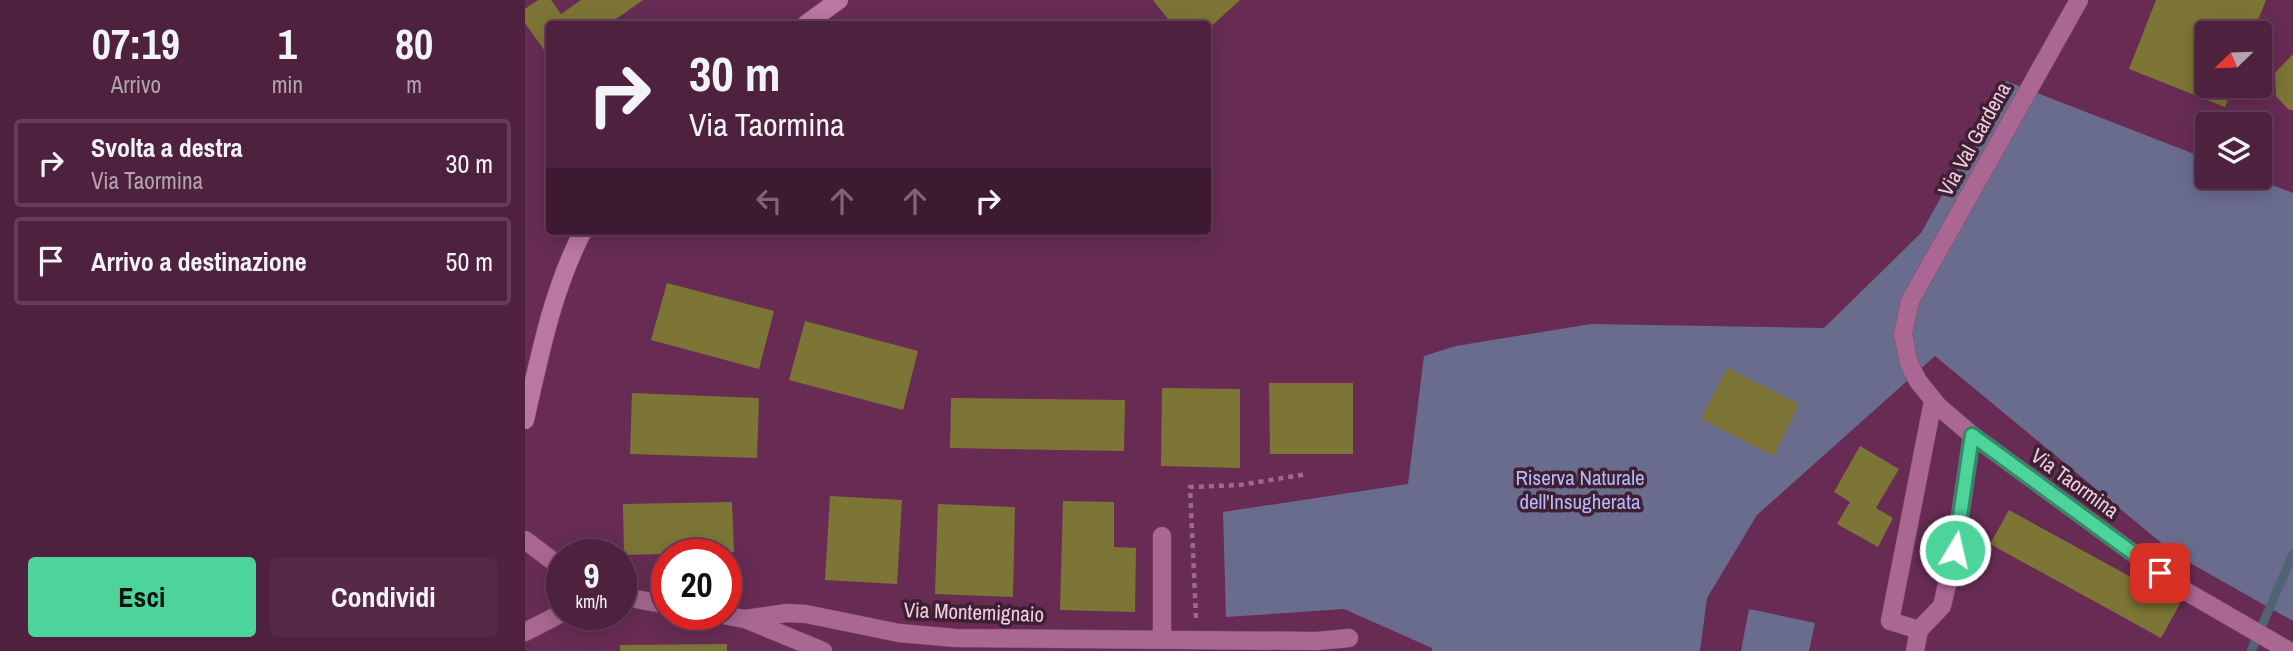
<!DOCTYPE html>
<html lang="it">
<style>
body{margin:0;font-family:"Archivo Narrow",sans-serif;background:#552946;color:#f1f3f6;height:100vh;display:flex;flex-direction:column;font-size:26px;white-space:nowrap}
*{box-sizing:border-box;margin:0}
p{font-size:23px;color:#b3a3b0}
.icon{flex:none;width:38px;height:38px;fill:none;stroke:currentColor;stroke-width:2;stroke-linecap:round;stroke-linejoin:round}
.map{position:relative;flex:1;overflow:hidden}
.drawer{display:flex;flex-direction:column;background:#4e213f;width:525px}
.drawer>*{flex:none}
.hud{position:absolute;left:21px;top:21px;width:665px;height:214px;border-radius:7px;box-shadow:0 4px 18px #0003,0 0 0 2px #653e59;background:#4e213f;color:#f1f3f6;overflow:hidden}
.needle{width:46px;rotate:247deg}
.buttons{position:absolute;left:1670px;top:21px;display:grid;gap:14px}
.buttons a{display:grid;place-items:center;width:77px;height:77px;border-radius:7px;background:#4e213f;box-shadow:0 4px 18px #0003,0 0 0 2px #653e59;font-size:35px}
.speed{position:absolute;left:21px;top:539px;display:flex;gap:14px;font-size:35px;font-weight:700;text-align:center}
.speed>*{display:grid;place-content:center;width:91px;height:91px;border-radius:50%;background:#4e213f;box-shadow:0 4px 18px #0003,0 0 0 2px #653e59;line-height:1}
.speed small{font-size:18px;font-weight:400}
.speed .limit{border:10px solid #d22;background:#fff;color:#111}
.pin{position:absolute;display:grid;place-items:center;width:60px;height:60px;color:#fff;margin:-30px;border-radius:14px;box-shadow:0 4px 10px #0006}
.me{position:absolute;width:77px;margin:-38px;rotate:9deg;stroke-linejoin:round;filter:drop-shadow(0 0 5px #0008)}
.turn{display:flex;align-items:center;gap:24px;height:147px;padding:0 28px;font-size:32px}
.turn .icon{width:91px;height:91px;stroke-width:2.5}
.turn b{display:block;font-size:49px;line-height:60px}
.lanes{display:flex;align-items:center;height:66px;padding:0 28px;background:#0003;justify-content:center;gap:35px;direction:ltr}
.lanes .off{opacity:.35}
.eta{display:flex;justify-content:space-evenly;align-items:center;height:119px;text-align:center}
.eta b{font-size:42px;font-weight:700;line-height:49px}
.cta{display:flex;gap:14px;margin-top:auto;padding:14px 28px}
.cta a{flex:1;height:80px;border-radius:7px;background:#4cd49b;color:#111;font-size:28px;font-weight:700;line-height:80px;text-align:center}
.cta a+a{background:#552946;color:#f1f3f6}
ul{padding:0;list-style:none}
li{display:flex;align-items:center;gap:21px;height:88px;margin:0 14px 10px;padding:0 14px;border:4px solid #653e59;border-radius:7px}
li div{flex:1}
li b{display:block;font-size:26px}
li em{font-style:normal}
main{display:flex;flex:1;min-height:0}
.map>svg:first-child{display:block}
.green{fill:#6a6c8e}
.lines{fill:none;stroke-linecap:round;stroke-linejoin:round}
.stream{stroke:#516474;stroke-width:9}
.building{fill:#7d7535}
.minor-casing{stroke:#804c6f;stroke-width:19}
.major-casing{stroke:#804c6f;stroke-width:19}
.path{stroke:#9d6a8b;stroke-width:4.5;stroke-dasharray:5 5;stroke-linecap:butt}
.minor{stroke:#a96791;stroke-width:18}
.major{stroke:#ba77a1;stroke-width:18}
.route-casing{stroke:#318a65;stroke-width:18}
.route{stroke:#4cd49b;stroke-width:12}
.labels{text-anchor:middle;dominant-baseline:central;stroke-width:7;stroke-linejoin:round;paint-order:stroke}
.street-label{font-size:21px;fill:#f1cce2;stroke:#3d2133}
.park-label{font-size:21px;fill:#b6b9fb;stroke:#3d2133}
</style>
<main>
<section class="drawer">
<div class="eta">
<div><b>07:19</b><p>Arrivo</p></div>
<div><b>1</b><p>min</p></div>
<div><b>80</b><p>m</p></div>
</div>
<ul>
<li><svg class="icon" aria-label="right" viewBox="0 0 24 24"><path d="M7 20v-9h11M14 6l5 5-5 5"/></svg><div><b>Svolta a destra</b><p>Via Taormina</p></div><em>30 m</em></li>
<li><svg class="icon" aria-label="arrive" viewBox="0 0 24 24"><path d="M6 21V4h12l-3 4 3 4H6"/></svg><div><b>Arrivo a destinazione</b></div><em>50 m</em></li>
</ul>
<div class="cta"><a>Esci</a><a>Condividi</a></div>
</section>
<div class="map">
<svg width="1768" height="651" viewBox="0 0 1768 651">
<rect width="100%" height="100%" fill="#682c54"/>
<!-- green -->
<path class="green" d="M1481,81L1682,159V177H1726L1768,193V621L1651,555L1410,356L1232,515L1182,598L1175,651H907V648L819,609L701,617L698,512L883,484L899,356L931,346L1066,324L1299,328L1396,233Z
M1224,609L1290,623L1284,651H1216Z"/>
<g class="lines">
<!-- stream -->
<path class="stream" d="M1726,651L1768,554"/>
</g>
<!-- building -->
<path class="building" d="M13,0H26L36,14L56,0H118L84,24H24V57L0,23V9Z
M628,0H715L682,30V24H647Z
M1631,0H1741L1728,33H1682V86H1708L1700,107L1604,69Z
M1768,54V110H1764L1751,96L1750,73Z
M142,283L249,311L234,369L126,340Z
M280,321L393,351L378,410L264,380Z
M1202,368L1274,404L1249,456L1176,419Z
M744,383H828V454H745Z
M637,388L715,389V468L636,466Z
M107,393L234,398L232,458L105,454Z
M426,398L600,400L599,451L425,448Z
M1335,446L1374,469L1351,508L1368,518L1353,547L1312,524L1325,502L1309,492Z
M305,496L377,500L372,584L300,580Z
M538,501L589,502V547L611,548L610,612L535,610Z
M207,502L209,552L99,555L98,504Z
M413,504L490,507L488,597L410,594Z
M1484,510L1655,604L1636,638L1465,544Z
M202,644V651H95V645Z"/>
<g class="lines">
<!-- minor casing -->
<g class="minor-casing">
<path id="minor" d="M1554,0L1385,301L1378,334L1384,364L1393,381L1413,406L1447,435L1657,589L1764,651
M0,540L37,568
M96,596L142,605
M192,614L220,619L298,651
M220,619L262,613L281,614L374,633L431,638L792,641L824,638
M1394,630L1417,606L1430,550L1447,435
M0,632L37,613
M637,640V536
M1390,651L1394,630L1365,621L1408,401"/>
</g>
<!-- major casing -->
<g class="major-casing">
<path id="major" d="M281,24L314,0
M0,420C15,355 27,291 58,231"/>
</g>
<!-- path -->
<path class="path" d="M671,618L665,487L715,485L782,474"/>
<!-- minor -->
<use href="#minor" class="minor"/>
<!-- major -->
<use href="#major" class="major"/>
</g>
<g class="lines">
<!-- route casing -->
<g class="route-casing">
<path id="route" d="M1430,550L1447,435L1635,573"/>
</g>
<!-- route -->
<use href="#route" class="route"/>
</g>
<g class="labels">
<!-- street labels -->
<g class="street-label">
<text transform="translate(1449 139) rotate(-61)">Via Val Gardena</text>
<text transform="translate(1550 483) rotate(36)">Via Taormina</text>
<text transform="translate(449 612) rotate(2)">Via Montemignaio</text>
</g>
<!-- park labels -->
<g class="park-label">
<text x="1055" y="477">Riserva Naturale<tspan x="1055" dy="24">dell'Insugherata</tspan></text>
</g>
</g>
</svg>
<div class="buttons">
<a><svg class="needle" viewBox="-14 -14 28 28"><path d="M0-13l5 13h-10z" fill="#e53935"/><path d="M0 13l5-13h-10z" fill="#b3a3b0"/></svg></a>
<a><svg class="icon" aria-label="layers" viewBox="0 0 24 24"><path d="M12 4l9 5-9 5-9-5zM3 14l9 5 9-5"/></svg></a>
</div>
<div class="speed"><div>9<small>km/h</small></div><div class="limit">20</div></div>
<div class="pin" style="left:1635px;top:573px;background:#d93025"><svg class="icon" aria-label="arrive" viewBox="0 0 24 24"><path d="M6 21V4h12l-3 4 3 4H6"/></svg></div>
<svg class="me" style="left:1430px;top:550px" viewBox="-20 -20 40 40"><circle r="17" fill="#4cd49b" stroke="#fff" stroke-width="3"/><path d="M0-11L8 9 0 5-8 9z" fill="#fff"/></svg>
<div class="hud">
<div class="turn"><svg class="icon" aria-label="right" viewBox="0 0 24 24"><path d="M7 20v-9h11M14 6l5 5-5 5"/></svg><div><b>30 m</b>Via Taormina</div></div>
<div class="lanes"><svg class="icon off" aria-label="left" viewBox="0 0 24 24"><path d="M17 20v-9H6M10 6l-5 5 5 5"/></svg><svg class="icon off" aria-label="ahead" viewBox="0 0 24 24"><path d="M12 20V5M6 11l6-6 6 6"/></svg><svg class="icon off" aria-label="ahead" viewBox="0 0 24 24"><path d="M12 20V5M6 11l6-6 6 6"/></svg><svg class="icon" aria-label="right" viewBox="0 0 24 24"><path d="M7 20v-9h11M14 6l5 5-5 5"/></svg></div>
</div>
</div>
</main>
